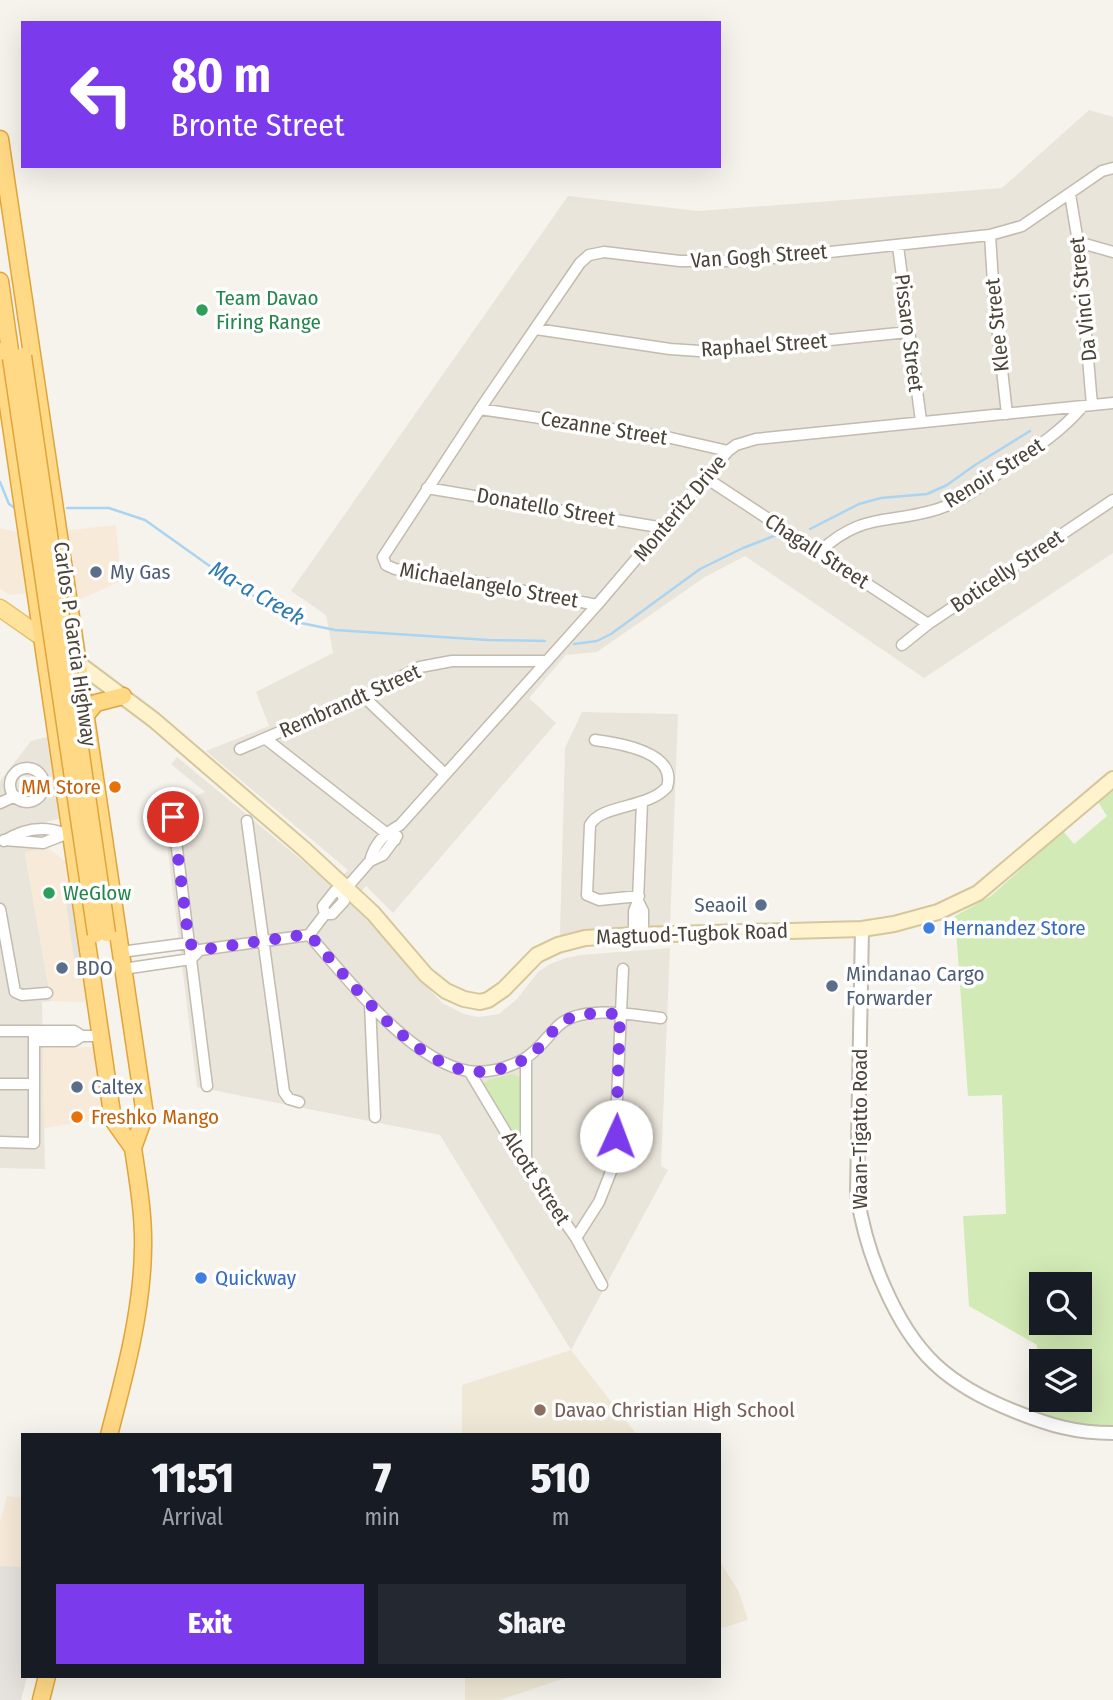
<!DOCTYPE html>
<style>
body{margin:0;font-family:"Fira Sans Condensed",sans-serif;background:#242831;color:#f1f3f6;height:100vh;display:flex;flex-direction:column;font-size:26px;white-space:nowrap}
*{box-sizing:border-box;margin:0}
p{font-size:23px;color:#9ea1a6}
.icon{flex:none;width:38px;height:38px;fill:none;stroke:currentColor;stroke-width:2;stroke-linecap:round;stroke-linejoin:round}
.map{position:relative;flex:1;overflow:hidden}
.panel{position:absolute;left:21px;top:1433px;width:700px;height:245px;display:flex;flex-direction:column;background:#171b24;border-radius:0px;box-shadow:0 7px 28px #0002}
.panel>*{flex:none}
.hud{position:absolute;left:21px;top:21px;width:700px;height:147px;border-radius:0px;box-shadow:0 7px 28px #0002;background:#7c3aed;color:#fff;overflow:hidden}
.controls{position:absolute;left:1029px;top:1272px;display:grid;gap:14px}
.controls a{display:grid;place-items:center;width:63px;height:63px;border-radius:0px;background:#171b24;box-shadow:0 7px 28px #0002;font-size:35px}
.pin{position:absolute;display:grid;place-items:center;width:60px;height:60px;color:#fff;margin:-30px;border:4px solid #fff;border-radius:50%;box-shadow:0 2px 7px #0007}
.me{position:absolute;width:77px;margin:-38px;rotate:2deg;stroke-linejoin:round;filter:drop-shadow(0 0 5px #0008)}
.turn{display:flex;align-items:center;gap:24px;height:147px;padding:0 35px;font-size:32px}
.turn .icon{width:91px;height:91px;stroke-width:2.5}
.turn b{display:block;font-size:49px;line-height:60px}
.eta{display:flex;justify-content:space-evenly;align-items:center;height:119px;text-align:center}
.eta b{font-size:42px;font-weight:800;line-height:49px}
.action{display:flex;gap:14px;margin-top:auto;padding:14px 35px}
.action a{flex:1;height:80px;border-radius:0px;background:#7c3aed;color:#fff;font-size:28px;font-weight:800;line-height:80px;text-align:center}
.action a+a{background:#242831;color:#f1f3f6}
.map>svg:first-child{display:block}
.residential{fill:#eae5da}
.commercial{fill:#f7ead8}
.industrial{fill:#e6e2dd}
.education{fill:#efe8d6}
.green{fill:#d2eab5;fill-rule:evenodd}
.parking{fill:#e5e3e0}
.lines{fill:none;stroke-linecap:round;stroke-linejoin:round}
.stream{stroke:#a9d4f2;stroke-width:2.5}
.minor-casing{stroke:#c2bbae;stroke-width:13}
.tertiary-casing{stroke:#c2bbae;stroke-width:16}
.secondary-casing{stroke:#d6c79b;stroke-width:18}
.primary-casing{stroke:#e6c16a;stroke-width:19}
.trunk-casing{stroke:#e0a43c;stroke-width:19}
.minor{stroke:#fff;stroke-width:10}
.tertiary{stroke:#fff;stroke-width:12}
.secondary{stroke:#fff3cd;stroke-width:14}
.primary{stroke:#ffe39c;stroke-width:16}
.trunk{stroke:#ffd985;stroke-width:16}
.trunk-bridge-casing{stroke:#e0a43c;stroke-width:19;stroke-linecap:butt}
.trunk-bridge{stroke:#ffd985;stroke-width:16}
.route{stroke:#7c3aed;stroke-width:12;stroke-dasharray:0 21.6}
.leisure-dot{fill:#2e9e5b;stroke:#fff;stroke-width:2.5}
.service-dot{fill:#5c6f8a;stroke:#fff;stroke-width:2.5}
.food-dot{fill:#e8710a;stroke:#fff;stroke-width:2.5}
.shop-dot{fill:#3f7fe0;stroke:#fff;stroke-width:2.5}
.education-dot{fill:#8d6e63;stroke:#fff;stroke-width:2.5}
.labels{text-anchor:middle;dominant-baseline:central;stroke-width:7;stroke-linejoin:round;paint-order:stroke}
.street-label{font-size:21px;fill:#4b4439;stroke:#fff}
.leisure-label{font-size:21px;fill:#27864d;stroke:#fff;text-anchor:start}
.service-label{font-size:21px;fill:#4e5e75;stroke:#fff;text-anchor:start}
.food-label{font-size:21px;fill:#c56008;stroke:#fff;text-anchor:end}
.shop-label{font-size:21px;fill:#366cbe;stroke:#fff;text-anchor:start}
.education-label{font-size:21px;fill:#785e54;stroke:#fff;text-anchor:start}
.water-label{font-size:23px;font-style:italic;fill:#2e7ab2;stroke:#fff}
</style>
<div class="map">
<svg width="1113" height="1700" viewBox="0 0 1113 1700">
<rect width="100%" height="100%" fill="#f6f3ec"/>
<!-- residential -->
<path class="residential" d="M1089,110L1113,117V553L924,678L745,556L705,577L597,652L566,655L529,698L556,723L393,913L366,886L351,902L442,1003L464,1014L479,1017L499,1014L517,999L538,972L550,964L566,958L581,955L670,948L661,1166L668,1170L571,1350L440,1135L197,1087L163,811L205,792L171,764L177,757L333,886L348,870L206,751L269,726L256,692L333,653L326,615L291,591L568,196L698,211L1002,188Z
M582,712L678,714L670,928L560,935L565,748Z
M50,736L62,818L42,823L48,848L25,853L51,1001L42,1002L45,1169L0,1168V781L31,741Z"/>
<!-- commercial -->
<path class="commercial" d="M116,525L121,581L74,602L63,531Z
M0,528L21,533L29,593L10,595L0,589Z
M48,848L71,866L91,1002L51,1001L25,852Z
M97,1047L108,1118L44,1128L43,1048Z
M7,1496L23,1498V1567L0,1566V1523Z"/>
<!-- industrial -->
<path class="industrial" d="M0,1566L23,1567V1676L27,1677L21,1700H0Z"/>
<!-- education -->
<path class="education" d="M571,1350L637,1435H462V1385Z
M719,1560L739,1592L748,1620L719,1629Z
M465,1677V1676L568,1677L500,1700H465Z"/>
<!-- green -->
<path class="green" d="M1113,790V1428C1086,1427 1064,1425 1039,1414L1037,1345L969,1306L963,1216L1006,1214L1002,1095L968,1096L955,916L991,896L1063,831L1074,844L1107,816L1098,802ZM1041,1284H1080V1323H1041ZM1041,1362H1080V1400H1041Z
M513,1074L521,1078L522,1130L518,1136C502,1129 487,1101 484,1084L490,1079Z"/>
<!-- parking -->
<path class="parking" d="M74,885L87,978L77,980L64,887Z"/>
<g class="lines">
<!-- stream -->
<path class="stream" d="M0,482L9,504L18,510
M67,508H109L145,520L242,589L301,623L335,630L488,640L545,641
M810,529L859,504L881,498L927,494L947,485L975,465L1030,431
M574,644L597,641L611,634L700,569L743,548L779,534"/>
<!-- minor casing -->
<g class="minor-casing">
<path id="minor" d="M1070,194L1078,242L1092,405
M990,235L994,299L1007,414
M1078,242L1113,252
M898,246L921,421
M536,329L670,349L714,352L908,332
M480,409L671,438L728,451
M706,478L928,624
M427,488L664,528
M819,552C864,511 887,525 938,509C962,501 982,485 1003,470C1031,451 1060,433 1082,407
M597,605L473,581L395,569L386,565L383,557L480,409L580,263L589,255L604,252L680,261H745L990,235L1022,226L1102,171L1113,168
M902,645L928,624L1113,500
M363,696L445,774
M266,739L395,840
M595,740C618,743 678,752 667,787C648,809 601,804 590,825L587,895L599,900L639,896
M240,749L363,696L420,667L452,661H545
M10 785a17 17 0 1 1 34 0a17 17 0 1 1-34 0Z
M0,803L15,796
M173,817L207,1086
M247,821L284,1092L289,1099L299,1102
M4,840L43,843L71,832
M4,841C23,829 42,825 63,833
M370,861C375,843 384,834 400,825L597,605L728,451L736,445L756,439L1113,403
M638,901L643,911V934
M0,909L15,992L22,995L47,993
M325,914L323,906L335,891L342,893L370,861L383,855L397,836
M309,935C347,978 409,1060 468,1071C487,1074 508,1068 524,1059C538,1051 547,1037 558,1026C581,1004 632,1015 661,1018
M634,935V911L638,901L642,802
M121,952L189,943L193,946
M123,969L191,959L200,950L309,935L325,914H332L344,901L342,893
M370,1004L375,1117
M0,1031H74L82,1036
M34,1041H74L82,1036H101
M469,1071L526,1166L576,1238L602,1285
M0,1084H34
M0,1142L34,1143V1031
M526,1166V1058
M576,1238L599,1202L614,1164L623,969"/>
</g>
<!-- tertiary casing -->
<g class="tertiary-casing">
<path id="tertiary" d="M862,929L857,1194C862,1227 870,1255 884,1286C913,1353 946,1384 1014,1411C1049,1425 1075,1433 1113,1433"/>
</g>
<!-- secondary casing -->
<g class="secondary-casing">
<path id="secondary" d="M78,663L154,720L304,849L373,913L426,975L446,991L464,999L480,1002L488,1000L504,989L537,955L558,945L585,938L634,935L862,929L894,924L938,912L978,893L1113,779"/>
</g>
<!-- primary casing -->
<g class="primary-casing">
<path id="primary" d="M0,608L50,643"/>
</g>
<!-- trunk casing -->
<g class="trunk-casing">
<path id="trunk" d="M0,139L145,1115L133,1148
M0,281L11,358
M0,351L113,1120L133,1148
M86,715L96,703L123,696
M109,1435C125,1374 142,1312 143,1249C144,1213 137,1176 132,1141
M41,1700L47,1676"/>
</g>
<!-- minor -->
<use href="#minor" class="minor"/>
<!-- tertiary -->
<use href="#tertiary" class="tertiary"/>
<!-- secondary -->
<use href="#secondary" class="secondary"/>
<!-- primary -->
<use href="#primary" class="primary"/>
<!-- trunk -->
<use href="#trunk" class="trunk"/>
<!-- trunk-bridge casing -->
<g class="trunk-bridge-casing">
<path id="trunk-bridge" d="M23,356L107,933
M11,358L96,934"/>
</g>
<!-- trunk-bridge -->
<use href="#trunk-bridge" class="trunk-bridge"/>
</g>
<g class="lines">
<!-- route -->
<path class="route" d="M173,817L189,943L200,950L309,934C346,977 411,1062 468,1071C487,1074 509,1068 525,1059C539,1051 547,1036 559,1025C576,1010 599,1014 620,1014L616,1136"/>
</g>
<!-- markers -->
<g class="leisure-dot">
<circle cx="202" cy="310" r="7"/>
<circle cx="49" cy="893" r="7"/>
</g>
<g class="service-dot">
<circle cx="96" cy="572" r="7"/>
<circle cx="761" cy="905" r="7"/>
<circle cx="62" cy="968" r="7"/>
<circle cx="832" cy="986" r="7"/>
<circle cx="77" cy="1087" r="7"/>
</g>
<g class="food-dot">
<circle cx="115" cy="787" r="7"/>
<circle cx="77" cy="1117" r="7"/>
</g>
<g class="shop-dot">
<circle cx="929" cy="928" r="7"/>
<circle cx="201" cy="1278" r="7"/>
</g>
<circle class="education-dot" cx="540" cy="1410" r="7"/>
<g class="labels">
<!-- street labels -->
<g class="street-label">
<text transform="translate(759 256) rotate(-4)">Van Gogh Street</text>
<text transform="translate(1083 299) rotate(-96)">Da Vinci Street</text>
<text transform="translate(997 325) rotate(-96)">Klee Street</text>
<text transform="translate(909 333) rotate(83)">Pissaro Street</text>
<text transform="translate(764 345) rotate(-4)">Raphael Street</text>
<text transform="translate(604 428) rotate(9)">Cezanne Street</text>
<text transform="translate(994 473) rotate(-32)">Renoir Street</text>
<text transform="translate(546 507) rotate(10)">Donatello Street</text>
<text transform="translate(680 508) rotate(-50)">Monteritz Drive</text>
<text transform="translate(817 551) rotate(33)">Chagall Street</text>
<text transform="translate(1007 571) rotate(-34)">Boticelly Street</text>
<text transform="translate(489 585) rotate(10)">Michaelangelo Street</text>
<text transform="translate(75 644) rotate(82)">Carlos P. Garcia Highway</text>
<text transform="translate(350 701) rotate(-24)">Rembrandt Street</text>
<text transform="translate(692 934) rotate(-2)">Magtuod-Tugbok Road</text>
<text transform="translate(860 1129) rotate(-90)">Waan-Tigatto Road</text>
<text transform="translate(536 1178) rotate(57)">Alcott Street</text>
</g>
<!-- leisure labels -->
<g class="leisure-label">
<text x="216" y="298">Team Davao<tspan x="216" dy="24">Firing Range</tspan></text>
<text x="63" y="893">WeGlow</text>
</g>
<!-- service labels -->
<g class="service-label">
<text x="110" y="572">My Gas</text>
<text x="747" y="905" text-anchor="end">Seaoil</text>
<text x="76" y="968">BDO</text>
<text x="846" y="974">Mindanao Cargo<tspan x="846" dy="24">Forwarder</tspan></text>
<text x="91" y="1087">Caltex</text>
</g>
<!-- food labels -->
<g class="food-label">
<text x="101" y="787">MM Store</text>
<text x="91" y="1117" text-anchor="start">Freshko Mango</text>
</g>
<!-- shop labels -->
<g class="shop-label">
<text x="943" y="928">Hernandez Store</text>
<text x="215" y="1278">Quickway</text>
</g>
<!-- education labels -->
<g class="education-label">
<text x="554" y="1410">Davao Christian High School</text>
</g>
<!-- water labels -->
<g class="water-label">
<text transform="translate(257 593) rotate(30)">Ma-a Creek</text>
</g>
</g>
</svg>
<div class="controls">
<a><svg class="icon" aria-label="search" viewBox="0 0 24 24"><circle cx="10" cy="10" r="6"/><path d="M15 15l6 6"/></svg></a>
<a><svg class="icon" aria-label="layers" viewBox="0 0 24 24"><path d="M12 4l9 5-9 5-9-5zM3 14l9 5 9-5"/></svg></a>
</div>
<div class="pin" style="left:173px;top:817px;background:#d93025"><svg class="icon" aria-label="arrive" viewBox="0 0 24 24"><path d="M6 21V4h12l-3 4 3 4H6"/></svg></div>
<svg class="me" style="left:616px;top:1136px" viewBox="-20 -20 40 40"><circle r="19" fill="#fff"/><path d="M0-13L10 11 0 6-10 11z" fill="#7c3aed"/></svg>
<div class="hud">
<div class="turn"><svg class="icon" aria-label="left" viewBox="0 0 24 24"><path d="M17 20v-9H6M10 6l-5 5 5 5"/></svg><div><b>80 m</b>Bronte Street</div></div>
</div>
<section class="panel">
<div class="eta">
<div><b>11:51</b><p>Arrival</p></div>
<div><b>7</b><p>min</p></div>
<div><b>510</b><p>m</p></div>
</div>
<div class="action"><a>Exit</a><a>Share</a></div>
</section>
</div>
